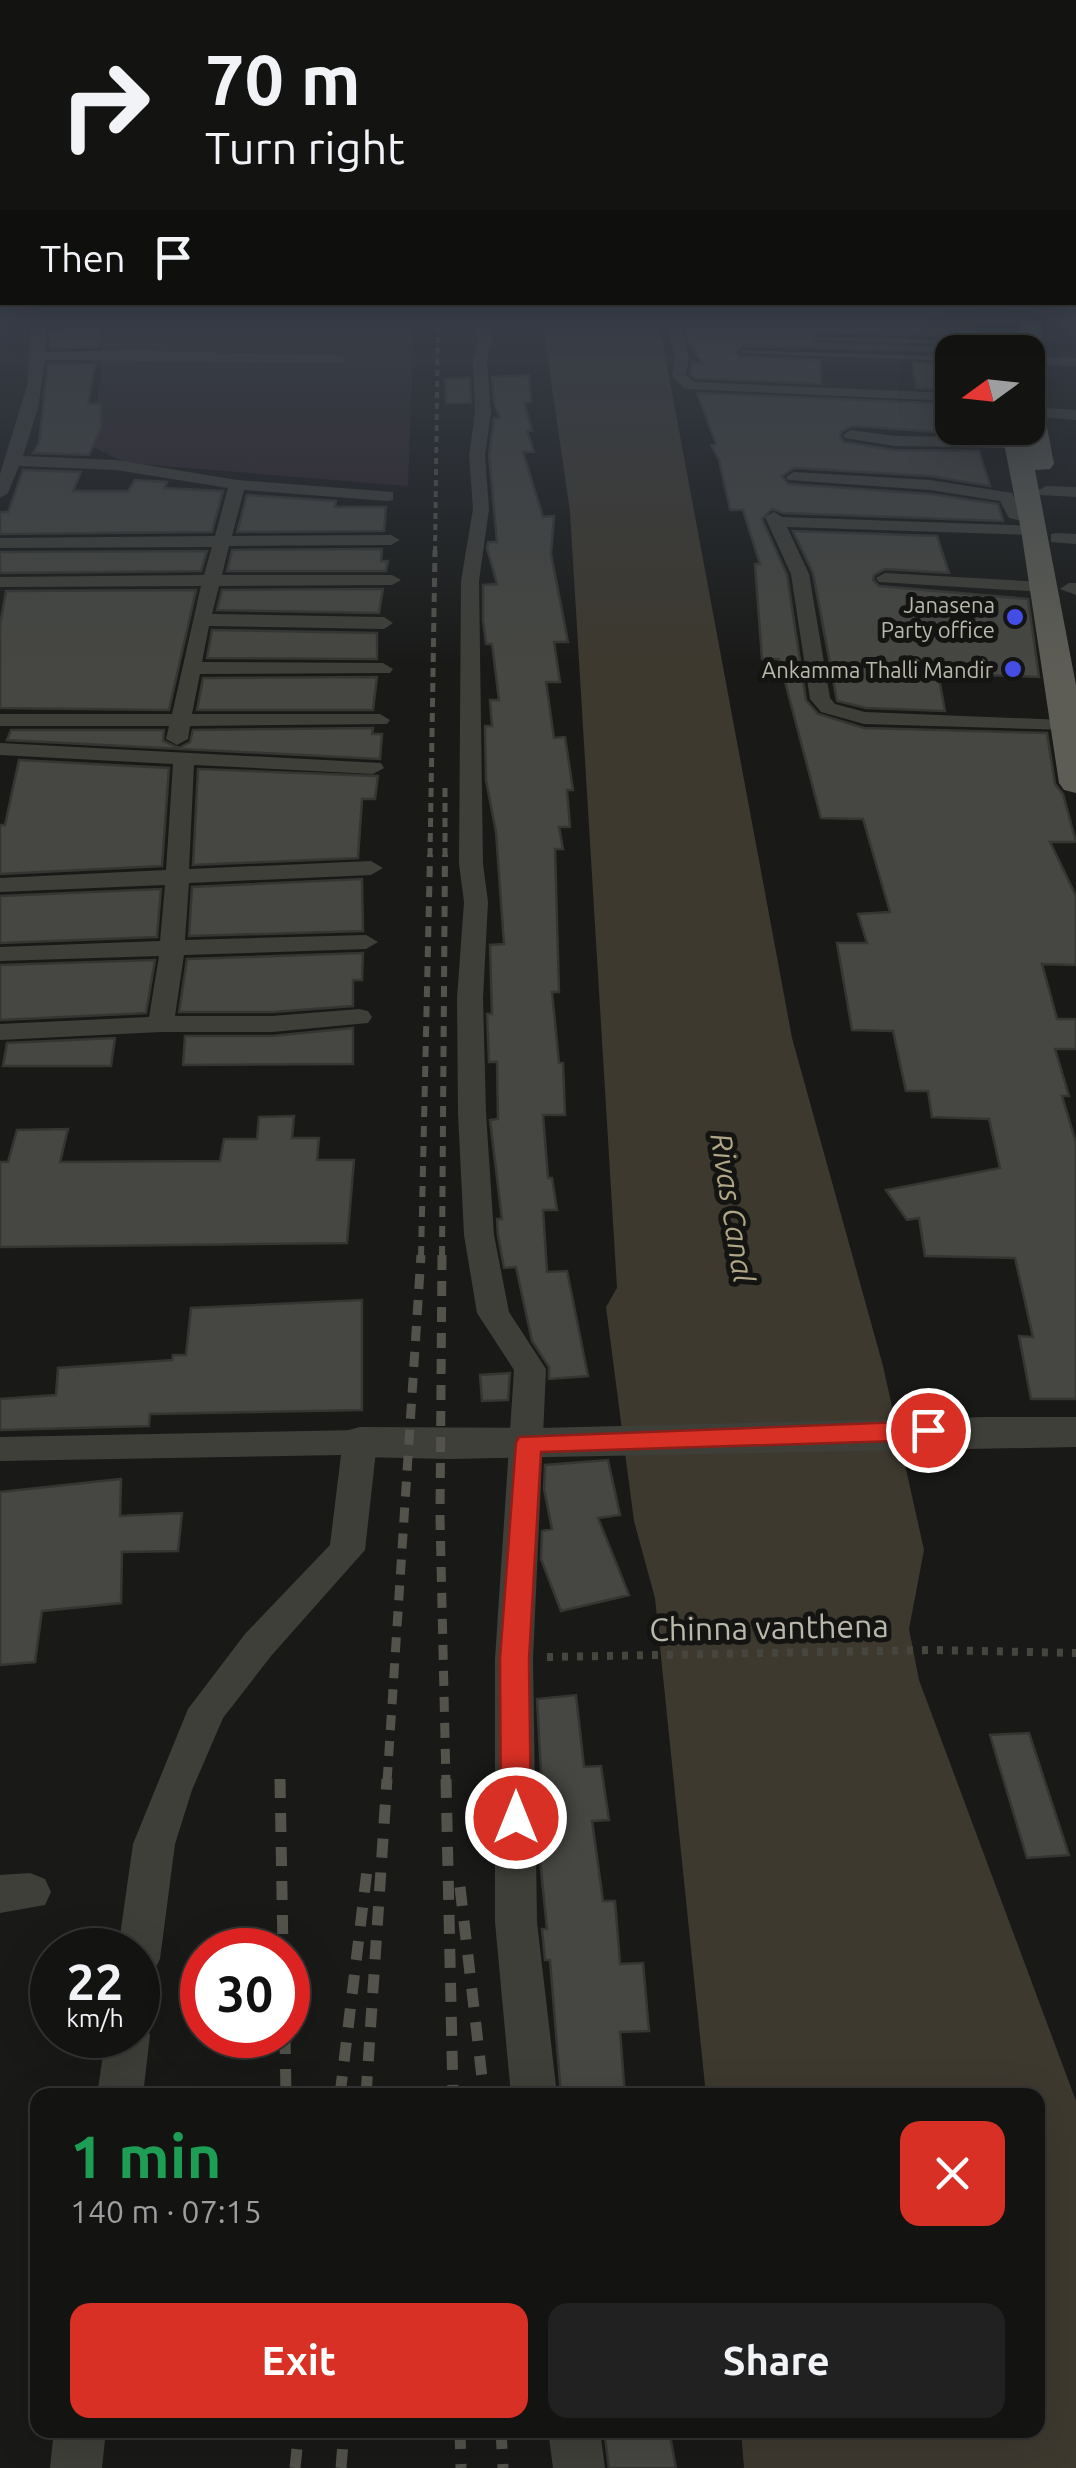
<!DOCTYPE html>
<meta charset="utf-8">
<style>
body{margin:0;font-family:Ubuntu,sans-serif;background:#202120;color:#f1f3f6;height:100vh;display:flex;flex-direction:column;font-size:38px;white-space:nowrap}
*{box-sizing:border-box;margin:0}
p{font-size:32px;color:#9d9e9f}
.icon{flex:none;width:55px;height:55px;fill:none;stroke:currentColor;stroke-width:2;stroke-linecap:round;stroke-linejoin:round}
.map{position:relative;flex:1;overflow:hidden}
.sheet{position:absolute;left:30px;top:2088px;width:1015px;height:350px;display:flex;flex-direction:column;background:#131412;border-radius:20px;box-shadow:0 10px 40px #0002,0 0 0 2px #323332}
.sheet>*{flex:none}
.top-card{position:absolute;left:0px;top:0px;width:1078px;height:305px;box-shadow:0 10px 40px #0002,0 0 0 2px #323332;background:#131412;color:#f1f3f6;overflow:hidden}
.needle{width:65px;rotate:255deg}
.buttons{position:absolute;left:935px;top:335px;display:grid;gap:20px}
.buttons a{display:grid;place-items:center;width:110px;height:110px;border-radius:20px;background:#131412;box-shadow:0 10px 40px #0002,0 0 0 2px #323332;font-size:50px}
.speed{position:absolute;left:30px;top:1928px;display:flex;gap:20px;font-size:50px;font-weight:700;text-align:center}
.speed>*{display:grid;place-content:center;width:130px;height:130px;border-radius:50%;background:#131412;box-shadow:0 10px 40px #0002,0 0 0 2px #323332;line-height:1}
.speed small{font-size:25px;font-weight:400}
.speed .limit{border:15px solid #d22;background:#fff;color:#111}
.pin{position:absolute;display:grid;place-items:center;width:85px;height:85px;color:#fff;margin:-42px;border:5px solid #fff;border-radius:50%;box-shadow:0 2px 10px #0007}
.me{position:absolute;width:110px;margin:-55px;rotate:0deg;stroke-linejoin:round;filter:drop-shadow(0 0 8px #0008)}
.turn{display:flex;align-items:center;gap:35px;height:210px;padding:0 40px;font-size:45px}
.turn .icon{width:130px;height:130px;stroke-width:2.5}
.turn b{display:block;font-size:70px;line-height:85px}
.then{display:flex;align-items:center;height:95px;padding:0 40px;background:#0003;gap:20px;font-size:38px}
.round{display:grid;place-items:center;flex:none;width:105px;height:105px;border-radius:20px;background:#202120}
.headline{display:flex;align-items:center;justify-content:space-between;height:170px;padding:0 40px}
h1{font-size:60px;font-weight:700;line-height:75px;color:#1e9e55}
.action{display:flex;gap:20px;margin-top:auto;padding:20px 40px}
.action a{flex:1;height:115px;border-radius:20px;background:#d93025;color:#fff;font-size:40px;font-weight:700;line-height:115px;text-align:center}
.action a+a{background:#202120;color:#f1f3f6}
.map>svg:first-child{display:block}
.green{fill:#2f262b}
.water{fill:#3d392f}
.building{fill:#464742;stroke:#353632;stroke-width:2.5}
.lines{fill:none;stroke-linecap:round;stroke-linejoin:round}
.path{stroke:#46463f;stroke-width:8;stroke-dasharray:6 9;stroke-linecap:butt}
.service{fill:#3e3f39;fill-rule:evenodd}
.minor{fill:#3e3f39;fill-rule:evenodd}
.tertiary{fill:#3e3f39;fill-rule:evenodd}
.primary{fill:#5d5d55;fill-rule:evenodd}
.rail-far4{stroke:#53534c;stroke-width:4;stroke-dasharray:6 5;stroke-linecap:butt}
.rail-far3{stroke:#53534c;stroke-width:5;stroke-dasharray:9 6;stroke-linecap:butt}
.rail-far2{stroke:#53534c;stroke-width:6;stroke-dasharray:11 9;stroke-linecap:butt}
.rail-far1{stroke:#53534c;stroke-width:9;stroke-dasharray:15 11;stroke-linecap:butt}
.rail{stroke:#53534c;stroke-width:11;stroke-dasharray:19 15;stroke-linecap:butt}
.route{fill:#d93025;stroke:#8d1f18;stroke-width:2.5}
.poi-dot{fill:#444ee6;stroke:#141513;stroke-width:4}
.labels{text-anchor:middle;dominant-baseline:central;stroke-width:10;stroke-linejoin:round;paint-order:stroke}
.far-poi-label{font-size:22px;fill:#b9b8ab;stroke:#141513;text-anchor:end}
.water-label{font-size:30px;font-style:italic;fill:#b1a685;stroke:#141513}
.near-street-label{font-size:32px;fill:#b9b8ab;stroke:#141513}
</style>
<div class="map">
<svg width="1076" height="2468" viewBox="0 0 1076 2468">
<rect width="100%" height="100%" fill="#191a18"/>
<!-- green -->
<path class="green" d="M101,318H414L408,486L126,463L89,445L102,374Z"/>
<!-- water -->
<path class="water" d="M542,318H656L663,344L792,1038L883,1366L924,1550L909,1629L919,1680L1076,2101V2468H744L741,2430H1038V2095H706L655,1598L634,1521L606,1307L617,1288L570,512Z"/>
<!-- building -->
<path class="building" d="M684,318H907L977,324L979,337L819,333L813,340L817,344L982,349V352L742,346L736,353L740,357L820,360L821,384L695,378L690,374L692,363H702L689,343Z
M104,320L98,347L50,348V333H62L65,322Z
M913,363L952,364V389L916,388Z
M48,364H95L88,404H100L102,426L89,455L33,453L39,443Z
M529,375L531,402H524L532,431H527L534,452H523L543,517L554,516L551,554L568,642H554L560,682H546L554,738L565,737L573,790H567L570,827H559L563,849H555L559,992H552L559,1063H563L565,1115H543L548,1178H552L557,1210H543L547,1272L567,1271L588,1376L549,1379V1367L532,1341L516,1267L504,1268L498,1235L497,1219H502L490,1120L498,1119L497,1062H489L487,1014H492L490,945L504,944L496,832L486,780L485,726H492L490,700H499L492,644H486L483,620V585L497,584L487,548L488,542H497L489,455L494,418H500L494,403L492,377Z
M470,378L471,403H446L445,379Z
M697,393L952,404V433L852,426L841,432L840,437L844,442L894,450L979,451L990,486L930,476L794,468L782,476L788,484L930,494L998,504L1003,521L783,513L772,509L762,519L787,575L806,700L818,714L864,728L1047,733L1055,784L1063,794L1076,842H1050L1076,896V965L1042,964L1057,1019H1076V1049H1055L1069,1096H1062L1076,1143V1399H1031L1019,1336L1033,1337L1015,1258L925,1256L919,1218L907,1220L886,1190L1000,1168L989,1119L932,1117L928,1091H906L893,1031L852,1030L837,943H867L858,914L890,912L863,819L821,818L779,659H762L755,564H760L743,510H730L719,460L711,445L716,444Z
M23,470L81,472L73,491H128L135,480L167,482L164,488L223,491L212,532L0,534V512H8Z
M247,495L336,501L335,507H386L384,531L237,532Z
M793,531L937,536L949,573L885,569L874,575L873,580L879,586L1028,599L1039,677L938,673L945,711L866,708L837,701L813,573Z
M382,549L381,561H388L386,571H227L232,550Z
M207,551L201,571L0,573V552Z
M383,589L379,613L217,610L222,590Z
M196,590L169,710L0,708V625L6,591Z
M212,630L377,633V659L207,658Z
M377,677L373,710H197L203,678Z
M373,728L372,734H382L380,759L7,740L11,730H164L163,741L179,748L190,742L193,730Z
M19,760L169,768L162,866L0,874V825H5Z
M198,769L378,776L375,799H362L358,858L193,865Z
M362,879L363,931L189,936L192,887Z
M161,889L157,937L0,943V896Z
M363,953L362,980H353V1006L272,1012H179L187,959Z
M155,960L146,1013L0,1020V965Z
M353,1028V1064L183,1065L185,1036H272Z
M115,1038L111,1066H3L7,1043Z
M294,1116L292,1138H319L317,1160H354L347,1243L0,1247V1162H8L17,1130L68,1129L60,1162L220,1161L224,1139H257L259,1117Z
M362,1300V1410L150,1414L149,1426L0,1430V1399L56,1395L58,1368L172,1360L173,1355H186L191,1308Z
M510,1373L508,1400L482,1401L480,1375Z
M608,1460L620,1515L598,1518L629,1595L561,1611L541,1559L542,1531L552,1529L544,1489L545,1465Z
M121,1479L120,1516L182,1513L178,1551L122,1552L121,1603L42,1611L35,1662L0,1665V1492Z
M576,1695L584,1767L601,1766L609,1820L592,1821L603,1901H615L620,1964L643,1963L649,2031L620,2032L625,2095H561L550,1960H545L542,1929H547L540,1860V1845L545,1844L537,1699Z
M1029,1733L1069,1855L1027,1858L990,1735Z
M604,2430H669L676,2468H609Z"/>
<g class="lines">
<!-- path -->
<path class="path" d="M547,1657L932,1650L1076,1653"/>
<!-- service -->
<path class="service" d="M955,318H1014L1015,320L1012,322Z
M819,337L1010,342L1013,344L1010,346L817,340Z
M742,350L952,357V361L740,353Z"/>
<!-- minor -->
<path class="minor" d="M32,318H46V352L134,350L344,356V362L339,363L45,360L38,408L23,456L116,460L237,480L393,492V500L387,501L244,490L232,536L391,535L400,540L391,545L229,546L222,575H392L401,580L392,585L219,586L212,614L384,617L393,623L384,629L209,626L202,662L383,663L393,669L390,673L200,674L192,714H380L390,720L387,724L190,726L188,739L177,745L166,739L169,726H0V714H172L201,586L0,587V577L204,575L212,547L0,548V538L215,536L228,488L116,470L19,466L8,493L0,498V474L27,386Z
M471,318H485L492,338L487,361L491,413L485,456L489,509L479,581L483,864L488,902L483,998L486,1113L494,1235L509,1312L546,1369L533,1659L537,1922L557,2095H511L495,1922V1659L514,1370L477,1313L464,1235L458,1113L457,998L464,902L459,864L461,581L473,509L469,456L475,413L473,361L478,338Z
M666,318H680L689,359L686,375L694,382L952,393V401L685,389L672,376L675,359Z
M1028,357L1076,358V366L1029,365Z
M1031,407L1076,410V420L1028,416Z
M851,430L895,436L1016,438L1024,443L1016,448L895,446L845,438L843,435Z
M794,472L930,480L1006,492L1012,493L1021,510L1040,516C1033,525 1018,520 1009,518L1000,501L930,490L788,480L786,477Z
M1046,486L1076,487V497L1040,495L1038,491Z
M774,512L782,517L1041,526V534L1035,535L787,527L809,574L830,698L835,704L865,712L1064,720L1071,722L1074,726L1071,730L864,724L821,712L810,699L791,574L765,517Z
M1057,533L1076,534V544L1051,542V534Z
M885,573L1043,582L1052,587L1043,592L879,582L876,578Z
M1069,583H1076V595L1060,589Z
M0,743L381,763L384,768L373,774L194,765L189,869L371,861L383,868L371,875L189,883L185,940L366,935L378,942L366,949L184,955L175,1016H272L359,1009L368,1011L372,1017L368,1023L272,1032H161L0,1040V1024L149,1017L159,956L0,961V947L160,941L165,885L0,892V878L166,870L173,764L0,755Z
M360,1430L372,1433L377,1442L365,1550L271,1656L223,1718L192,1790L175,1844L160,1959L153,1973L138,1979V1950H118L133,1844L188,1709L245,1634L330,1545L341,1455L0,1461V1437Z
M30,1873L45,1879L51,1892L45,1905L0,1913V1875Z
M138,2018L144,2020L150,2035L143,2095H97L106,2035H138Z
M54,2430H106L102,2468H50Z
M548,2430H600L605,2468H553Z"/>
<!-- tertiary -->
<path class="tertiary" d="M986,1417H1076V1447L449,1459L360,1457L345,1453L339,1442L345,1431L360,1427L539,1428Z"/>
<!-- primary -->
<path class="primary" d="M1020,318H1042L1041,395L1054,464L1050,469L1035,470L1076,685V793L1064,790L1059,783L1021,530L1001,428H1028V352H1019Z"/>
<!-- rail-far4 -->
<path class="rail-far4" d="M435,552L438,318"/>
<!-- rail-far3 -->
<path class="rail-far3" d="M430,857L435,550
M445,857V788"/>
<!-- rail-far2 -->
<path class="rail-far2" d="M421,1257L430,855
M442,1257L445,855"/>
<!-- rail-far1 -->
<path class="rail-far1" d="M442,1255L440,1517L446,1782
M387,1782L421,1255"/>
<!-- rail -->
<path class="rail" d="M280,1779L283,1950
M446,1779L453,2095
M460,1887L484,2095
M285,2035L286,2095
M340,2095L368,1862
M366,2095L387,1779
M460,2430L461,2468
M501,2430L503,2468
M295,2468L299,2430
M341,2468L344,2430"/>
</g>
<!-- sky -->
<linearGradient id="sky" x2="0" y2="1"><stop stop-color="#0e0e0d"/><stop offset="0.48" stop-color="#383e48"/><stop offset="1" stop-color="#383e48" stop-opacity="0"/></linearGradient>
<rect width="1076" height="664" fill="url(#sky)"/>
<!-- route -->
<path class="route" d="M928,1421L937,1424L941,1430L937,1437L928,1440L541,1452L529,1659L531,1818L527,1827L516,1831L505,1827L501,1818L500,1659L516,1443L519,1437Z"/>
<!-- markers -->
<g class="poi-dot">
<circle cx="1015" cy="617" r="10"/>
<circle cx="1013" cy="669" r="10"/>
</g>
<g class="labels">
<!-- far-poi labels -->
<g class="far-poi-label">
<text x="995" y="604">Janasena<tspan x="995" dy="25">Party office</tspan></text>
<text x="993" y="669">Ankamma Thalli Mandir</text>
</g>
<!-- water labels -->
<g class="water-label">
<text transform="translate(733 1208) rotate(81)">Rivas Canal</text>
</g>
<!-- near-street labels -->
<g class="near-street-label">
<text transform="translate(769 1627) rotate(-1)">Chinna vanthena</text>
</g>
</g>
</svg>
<div class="buttons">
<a><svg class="needle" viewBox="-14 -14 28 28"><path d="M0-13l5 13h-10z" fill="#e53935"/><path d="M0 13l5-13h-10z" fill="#9d9e9f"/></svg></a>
</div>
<div class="speed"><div>22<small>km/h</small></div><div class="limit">30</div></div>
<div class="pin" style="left:928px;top:1430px;background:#d93025"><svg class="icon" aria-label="arrive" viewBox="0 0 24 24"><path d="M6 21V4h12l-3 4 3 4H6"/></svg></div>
<svg class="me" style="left:516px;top:1818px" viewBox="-20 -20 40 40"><circle r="17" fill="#d93025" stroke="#fff" stroke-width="3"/><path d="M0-11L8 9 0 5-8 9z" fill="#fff"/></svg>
<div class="top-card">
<div class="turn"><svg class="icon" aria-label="right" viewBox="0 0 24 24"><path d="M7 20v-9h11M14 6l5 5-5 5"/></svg><div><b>70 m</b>Turn right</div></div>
<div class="then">Then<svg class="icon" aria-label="arrive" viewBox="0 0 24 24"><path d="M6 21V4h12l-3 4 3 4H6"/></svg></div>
</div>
<section class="sheet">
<div class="headline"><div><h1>1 min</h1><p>140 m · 07:15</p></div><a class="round" style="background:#d93025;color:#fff"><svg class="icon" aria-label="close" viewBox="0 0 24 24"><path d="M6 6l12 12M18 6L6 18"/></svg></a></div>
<div class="action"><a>Exit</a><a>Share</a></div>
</section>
</div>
